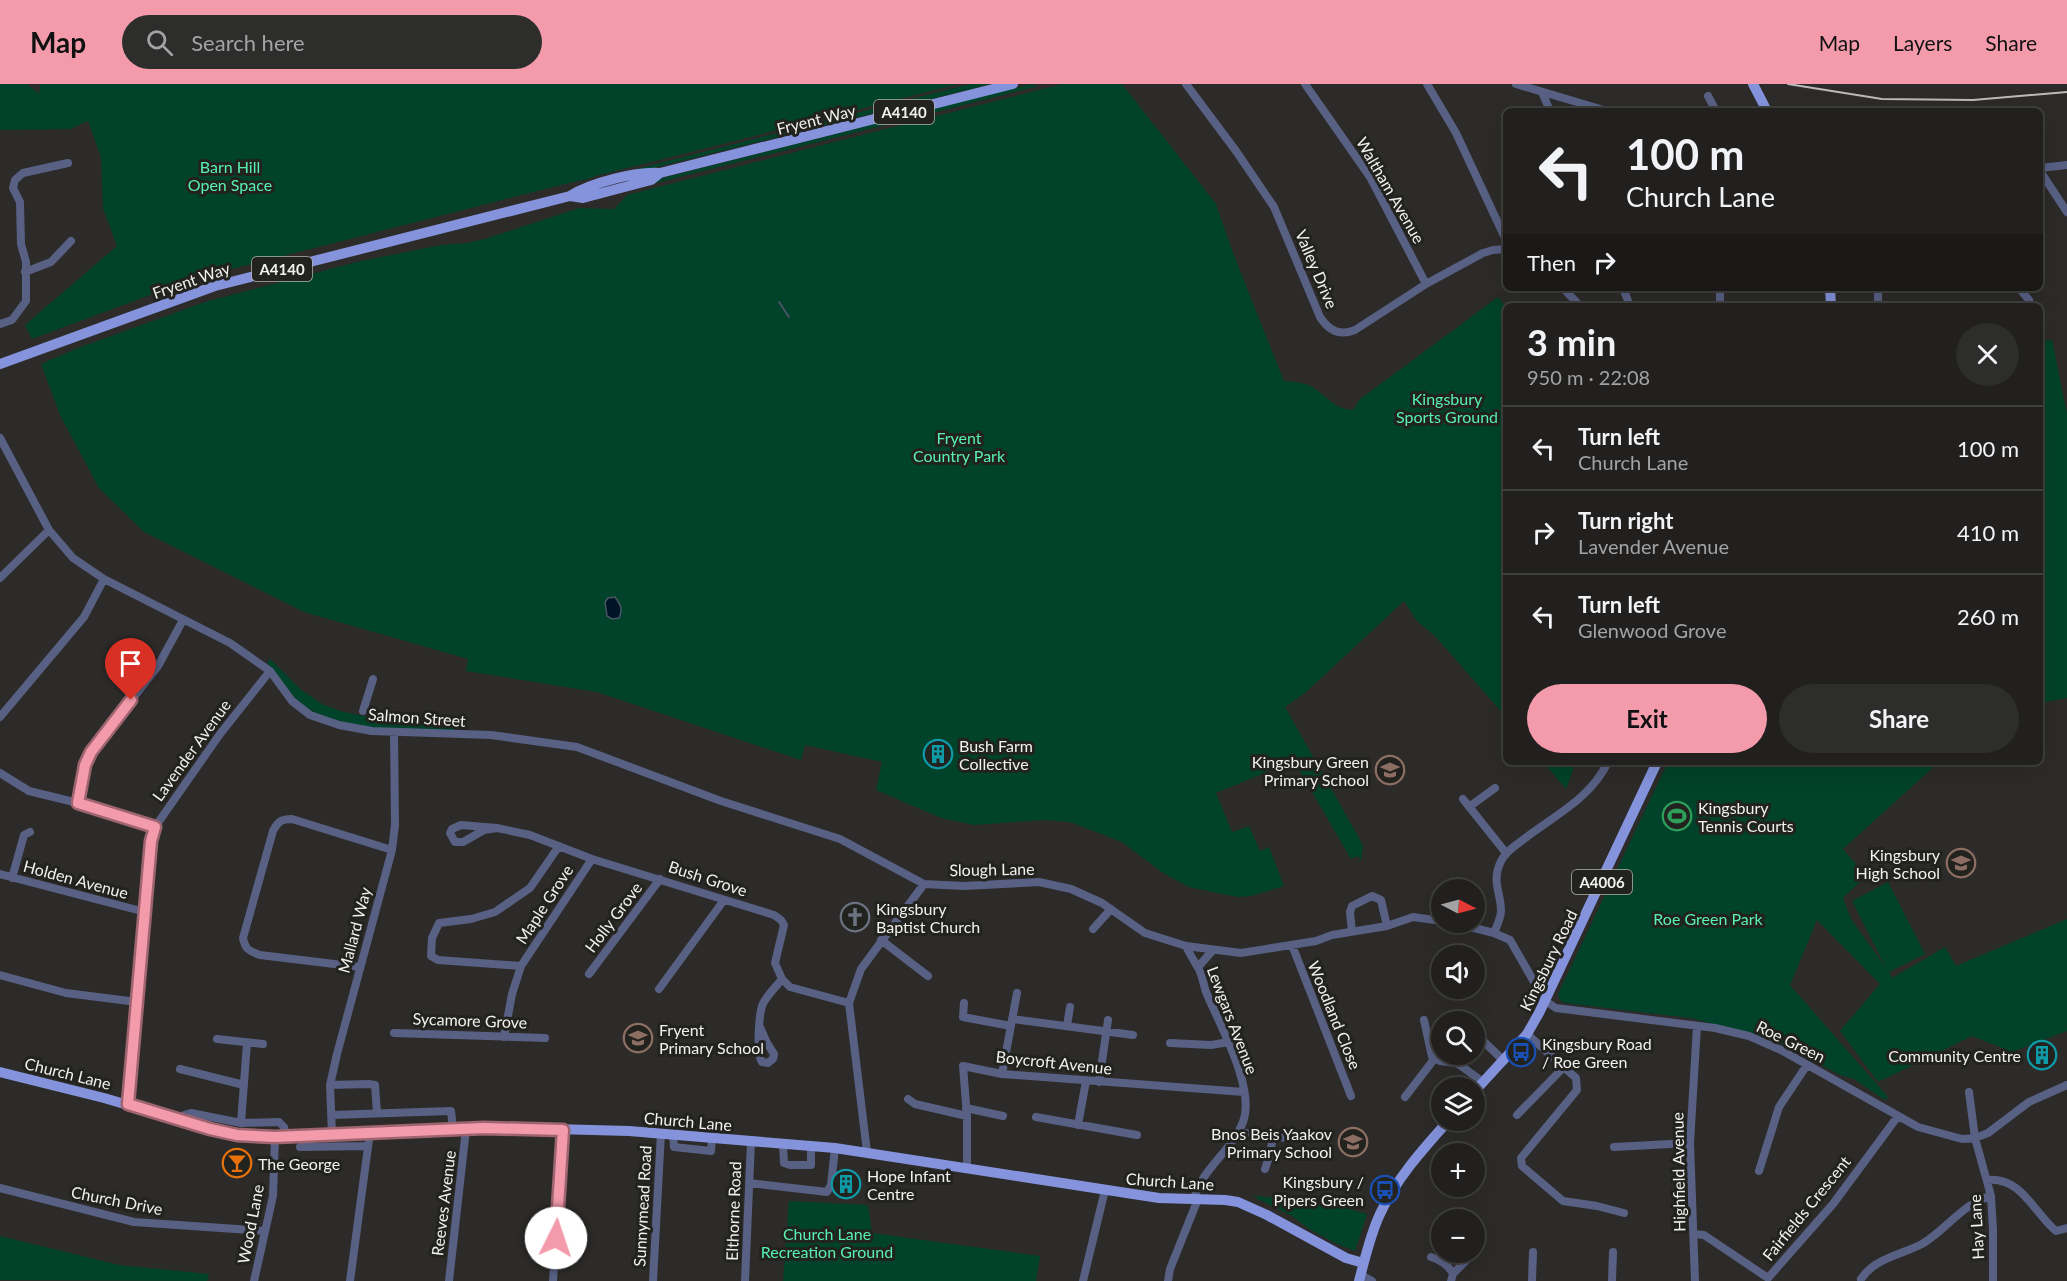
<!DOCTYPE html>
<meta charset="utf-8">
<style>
body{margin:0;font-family:Lato,sans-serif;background:#2d2d2c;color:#f1f3f6;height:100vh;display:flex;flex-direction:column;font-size:22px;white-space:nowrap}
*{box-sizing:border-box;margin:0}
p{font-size:20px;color:#a2a3a4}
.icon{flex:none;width:33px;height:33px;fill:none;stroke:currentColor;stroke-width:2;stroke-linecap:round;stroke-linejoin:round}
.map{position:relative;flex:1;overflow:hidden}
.drawer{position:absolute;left:1503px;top:219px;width:540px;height:462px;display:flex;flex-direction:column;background:#21201f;border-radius:9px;box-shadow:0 6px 24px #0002,0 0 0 2px #3e3e3d}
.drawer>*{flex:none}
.banner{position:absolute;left:1503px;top:24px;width:540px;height:183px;border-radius:9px;box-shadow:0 6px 24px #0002,0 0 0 2px #3e3e3d;background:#21201f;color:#f1f3f6;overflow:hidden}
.needle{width:39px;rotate:96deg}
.tools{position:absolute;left:1431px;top:795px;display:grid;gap:12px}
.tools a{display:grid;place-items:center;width:54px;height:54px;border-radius:50%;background:#21201f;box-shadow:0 6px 24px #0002,0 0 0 2px #3e3e3d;font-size:30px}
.pin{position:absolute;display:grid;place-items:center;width:51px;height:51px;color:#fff;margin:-62px -26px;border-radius:50% 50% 50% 0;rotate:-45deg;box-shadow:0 0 6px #0007}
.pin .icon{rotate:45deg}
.me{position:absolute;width:66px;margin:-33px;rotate:4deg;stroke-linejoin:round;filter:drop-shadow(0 0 4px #0008)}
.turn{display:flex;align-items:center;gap:21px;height:126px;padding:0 24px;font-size:27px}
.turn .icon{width:78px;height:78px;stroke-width:2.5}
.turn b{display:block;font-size:42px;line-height:51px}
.then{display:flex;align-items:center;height:57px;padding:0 24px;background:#0003;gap:12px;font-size:22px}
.round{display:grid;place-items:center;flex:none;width:63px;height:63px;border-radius:32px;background:#2d2d2c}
.headline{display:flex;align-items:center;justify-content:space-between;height:102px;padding:0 24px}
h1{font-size:36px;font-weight:700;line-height:45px}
.primary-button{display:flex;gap:12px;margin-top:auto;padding:12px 24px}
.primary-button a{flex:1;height:69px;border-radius:36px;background:#f39aab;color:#111;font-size:24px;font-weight:700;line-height:69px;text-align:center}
.primary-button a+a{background:#2d2d2c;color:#f1f3f6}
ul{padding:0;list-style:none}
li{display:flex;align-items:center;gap:18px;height:84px;padding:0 24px;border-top:2px solid #3e3e3d}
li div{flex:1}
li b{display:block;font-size:22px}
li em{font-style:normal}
header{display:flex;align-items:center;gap:36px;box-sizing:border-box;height:84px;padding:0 30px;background:#f39aab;color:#111}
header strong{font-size:28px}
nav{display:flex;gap:33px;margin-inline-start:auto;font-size:21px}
.search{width:420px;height:54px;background:#2d2d2c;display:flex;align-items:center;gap:15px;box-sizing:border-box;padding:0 21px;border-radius:33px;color:#a2a3a4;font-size:22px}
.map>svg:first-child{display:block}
.green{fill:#00422a}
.water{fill:#001428;stroke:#495664;stroke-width:1.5}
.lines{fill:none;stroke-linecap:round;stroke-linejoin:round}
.stream{stroke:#495664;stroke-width:2}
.minor{stroke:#586084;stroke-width:8}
.major{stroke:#8493dc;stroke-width:10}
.rail{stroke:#bcbbb9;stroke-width:2}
.route-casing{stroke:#9e646f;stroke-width:15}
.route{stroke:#f39aab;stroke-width:10}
.labels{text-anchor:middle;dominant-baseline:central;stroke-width:6;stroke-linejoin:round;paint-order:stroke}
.shield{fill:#22221f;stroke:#b4b3b1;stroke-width:1.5}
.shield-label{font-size:15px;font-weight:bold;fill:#f2f1ef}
.street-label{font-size:16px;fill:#f2f1ef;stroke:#22221f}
.park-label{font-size:16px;fill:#58f1b0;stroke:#22221f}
.poi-label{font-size:16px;fill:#f2f1ef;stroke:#22221f;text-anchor:start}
</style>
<header>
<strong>Map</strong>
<div class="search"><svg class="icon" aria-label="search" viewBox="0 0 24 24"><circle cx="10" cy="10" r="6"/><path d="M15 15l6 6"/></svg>Search here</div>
<nav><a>Map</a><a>Layers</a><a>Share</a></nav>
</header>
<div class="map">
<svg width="2067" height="1197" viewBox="0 0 2067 1197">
<rect width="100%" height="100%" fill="#2c2b29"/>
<!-- green -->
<path class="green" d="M0,0H27L39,10L40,0H959L596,92L589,95L573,98L193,195L32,255L25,241L117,162L103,124L101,73L88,37L70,45L0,46Z
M970,0H991L637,88L636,85Z
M1031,0L1039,2L644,102L643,99Z
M1062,0H1122L1216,120L1233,169L1284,297C1294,298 1304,298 1312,303C1325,310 1338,329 1354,325L1359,316L1498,213L1506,223V633L1435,552L1416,536L1404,517L1305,609L1285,623L1359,754L1363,762L1361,776H1360L1358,772L1351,775L1294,677L1216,709L1232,748L1249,742L1260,767L1269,763L1284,802L1251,812L1237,813L1189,803L1163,789L1122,758L1070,738L1044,736L974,741L941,734L876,706L882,678L805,661L801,676L597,608L466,587L468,575L304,528L144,448L99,404L60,331L41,280L78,264L205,218L361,177L441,161L467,159L485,155L579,124L614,125L627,111Z
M2052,256L2067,330V614L2040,619V257Z
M270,575L300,605L322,620L340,627L392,638L455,640V646C418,651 332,644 303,621C288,609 280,592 267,579Z
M1543,678H1576L1566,705Z
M1668,678H1939L1843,765L1866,792L1843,814L1851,835L1886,884L1852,817L1888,798L1925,870L1889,888L1892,894L1945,863L1956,882L2067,835V947L2012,968L1972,952L1878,998L1840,947L1880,900L1817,836L1790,901L1888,1013L1885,1016L1854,995L1840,991L1773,956L1750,949L1690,934L1565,919L1560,916L1558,910Z
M1252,1112L1319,1117L1367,1130L1355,1167L1335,1159L1309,1145L1292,1132Z
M789,1117L868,1121L872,1149L1040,1172L1036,1197H783Z
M0,1152L119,1181L209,1190L207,1197L0,1196Z"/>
<!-- water -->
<path class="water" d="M615,513C621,521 623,525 619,534L612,535L607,532L605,518L608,514Z"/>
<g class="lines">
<!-- stream -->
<path class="stream" d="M779,218L789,233"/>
<!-- minor -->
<path class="minor" d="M1186,0L1236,67L1274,123L1320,233C1329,247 1340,252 1355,246L1426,200L1483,169L1493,166L1506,165
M1305,0L1370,93L1426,200
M1427,0L1456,49L1506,156
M1516,0L1607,27
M1542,8L1550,27
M1708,12L1716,27
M2040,84L2067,81
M2040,87L2067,128
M25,188L51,178L71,157
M1563,204L1580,222
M1623,204L1630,222
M1878,204V222
M2019,204L2029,216
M1720,222V204
M0,240L12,236L26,217V178L21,160L20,118L13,104L15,96L23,89L68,79
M0,354L49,446L73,474L104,495L230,559L270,587L292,617L310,631L339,641L372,647L491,651L577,663L721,717L840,755L924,800L964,802L1039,798L1071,805L1102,819L1145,849L1186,862L1241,869L1316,857L1332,851L1387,842L1413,833L1442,837
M0,494L49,446
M363,627L373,595
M0,633L84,533L104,495
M0,689L29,707L78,719L155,743
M1463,715L1506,769
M78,719L85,681L91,668L158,582L183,536
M1469,723L1495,704
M497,744L484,746L463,758H455L450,749L452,745L461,741L497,744L530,751L592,775L774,831L781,836L784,841L775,879L782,895L790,903L849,919
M0,790L145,828
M12,794L24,751L30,748
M1451,838L1494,849L1510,856L1545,917L1556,924L1715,944L1749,952L1781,966L1918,1043L1962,1055L1975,1054L1988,1049L2029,1018L2067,1001
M1093,845L1111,825
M1352,848L1350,828L1352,822L1372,812L1381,816L1387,842
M1494,849C1497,842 1501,833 1501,827C1501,808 1491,798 1501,777C1506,767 1516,761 1524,755C1555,731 1590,715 1608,678
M881,856L928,892
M1292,861L1351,1012
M1186,862C1189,869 1193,875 1197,882C1202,889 1203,899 1206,908C1219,940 1256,1004 1243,1038C1232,1067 1202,1084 1194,1115
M521,882L438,876L431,872L432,854L439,839L471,835L495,828L530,804L559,762
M359,883L260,871C249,867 245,865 243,854L273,747C278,737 282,735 292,735L392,766
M1198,883L1213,866
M589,890L660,795
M0,891L66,909L137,918
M659,905L724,816
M964,919L963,933L1011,942
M1012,935L1133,951
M1424,936L1432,973L1440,977L1457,979L1483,998
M1067,942L1070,923
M760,943L767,959L774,970L773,975L768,979L762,978C756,970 759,932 762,922C765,913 776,903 782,895
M394,949L545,954
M1527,950L1576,994L1577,1006L1521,1074L1522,1082L1563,1117L1597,1122L1624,1129
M1477,951L1504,977
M504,953L512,910L521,882L592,775
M217,955L263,960
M1170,959L1211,961L1229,958
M180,985L244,1001
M1002,990L1017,909
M1099,998L1108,936
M330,1001L369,1000L375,1001L377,1029
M1969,1008L1975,1054L1991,1112L1993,1146V1197
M1405,1013L1435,974
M908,1015L915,1020L967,1032
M127,1020L151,757L155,743L220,650L270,587
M966,1024L1003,1032
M332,1031L451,1027L453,1045
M1517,1031L1564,983
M1036,1033L1137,1051
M182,1036L184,1031L191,1029L241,1039L279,1038L284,1043L286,1051
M241,1039L247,959
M1078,1041L1086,997
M1238,1048L1287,1054
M332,1050L330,1001L337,970L392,766L395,741L394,648
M673,1050L674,1063L711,1067L712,1054
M783,1060L784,1079L790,1081H811V1062
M300,1063L368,1062
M1614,1063L1690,1059
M867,1068L849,919L861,885L924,800
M967,1084V1032L963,982L1002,990L1244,1008
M1265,1085L1270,1070L1273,1052
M1759,1087L1779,1023L1807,981
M1987,1096C2021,1092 2034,1129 2056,1147L2067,1144
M749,1099L827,1108L831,1101L835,1064
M0,1104L134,1138L265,1147
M1694,1150L1704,1151L1768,1194L1833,1120L1898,1032
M1474,1167L1476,1154
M1431,1173C1440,1176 1448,1180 1453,1190
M1361,1191L1372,1197
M1861,1195C1875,1174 1901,1171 1922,1160C1946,1146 1963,1119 1991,1112
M254,1197L273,1112L275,1053
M350,1197L370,1048
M449,1197L466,1045
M553,1197L563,1046
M653,1197L661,1049
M745,1197L751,1058
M1083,1197L1105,1106
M1168,1197L1170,1185L1198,1115
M1451,1197L1453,1190L1474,1168
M1532,1197L1533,1168
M1612,1197L1613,1168
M1695,1197L1690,1059L1697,942"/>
<!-- major -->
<path class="major" d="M1753,0L1767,27
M570,112C590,99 637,87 660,89
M1830,204L1831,222
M0,280L215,202L570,112L583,114L651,96L660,89L1013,0
M0,988L104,1014L210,1045L237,1051L275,1053L517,1044L629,1047L835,1064L1159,1114L1225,1116L1238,1118L1267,1131L1346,1174L1363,1179
M1474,1008L1527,950L1539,929L1657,678
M1359,1197C1365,1175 1370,1151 1380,1130C1396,1095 1423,1065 1449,1036"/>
<!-- rail -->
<path class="rail" d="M1788,0L1882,15L1973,16L2067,8"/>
</g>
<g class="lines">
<!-- route casing -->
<g class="route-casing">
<path id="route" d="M131,616L91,668L85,681L78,719L155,743L151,757L128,1020L210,1045L237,1051L275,1053L484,1044L563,1046L556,1154"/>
</g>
<!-- route -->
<use href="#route" class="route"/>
</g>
<!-- icons -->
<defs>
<g id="building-ring" transform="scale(1.5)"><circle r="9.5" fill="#22221f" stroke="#0f9aa8" stroke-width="1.5"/><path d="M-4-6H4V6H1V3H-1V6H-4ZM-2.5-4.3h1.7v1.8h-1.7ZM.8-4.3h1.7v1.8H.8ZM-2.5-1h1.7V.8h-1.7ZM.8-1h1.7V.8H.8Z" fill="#0f9aa8"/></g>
<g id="school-ring" transform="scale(1.5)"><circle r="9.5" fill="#22221f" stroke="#8d6e63" stroke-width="1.5"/><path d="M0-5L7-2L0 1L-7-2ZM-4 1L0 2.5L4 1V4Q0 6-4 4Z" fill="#8d6e63"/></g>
<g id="stadium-ring" transform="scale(1.5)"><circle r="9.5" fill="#22221f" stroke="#2e9e5b" stroke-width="1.5"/><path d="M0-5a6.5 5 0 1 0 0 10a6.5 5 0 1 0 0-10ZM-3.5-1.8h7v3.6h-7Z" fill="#2e9e5b"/></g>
<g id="church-ring" transform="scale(1.5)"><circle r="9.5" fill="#22221f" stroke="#6b7280" stroke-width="1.5"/><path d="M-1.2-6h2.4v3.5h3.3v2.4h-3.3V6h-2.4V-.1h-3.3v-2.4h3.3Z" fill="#6b7280"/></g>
<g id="bus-ring" transform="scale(1.5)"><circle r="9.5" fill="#22221f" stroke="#1a4fb4" stroke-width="1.5"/><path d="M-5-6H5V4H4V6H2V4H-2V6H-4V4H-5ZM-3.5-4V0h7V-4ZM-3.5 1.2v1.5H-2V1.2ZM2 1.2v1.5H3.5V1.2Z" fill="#1a4fb4"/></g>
<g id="bar-ring" transform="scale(1.5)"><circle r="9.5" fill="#22221f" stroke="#e8710a" stroke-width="1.5"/><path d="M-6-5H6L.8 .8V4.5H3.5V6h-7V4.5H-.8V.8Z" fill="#e8710a"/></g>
</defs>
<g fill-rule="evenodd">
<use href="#building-ring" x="938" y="670"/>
<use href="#school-ring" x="1390" y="686"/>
<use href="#stadium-ring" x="1677" y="732"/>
<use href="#school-ring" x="1961" y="779"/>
<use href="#church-ring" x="855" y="833"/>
<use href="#school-ring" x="638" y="954"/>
<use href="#bus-ring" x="1521" y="968"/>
<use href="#building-ring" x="2042" y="971"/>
<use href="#school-ring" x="1353" y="1058"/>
<use href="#bar-ring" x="237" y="1079"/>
<use href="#building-ring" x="846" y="1100"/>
<use href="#bus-ring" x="1385" y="1106"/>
</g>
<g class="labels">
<!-- shield labels -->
<g class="shield">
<rect x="874" y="16" width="60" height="24" rx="4.5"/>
<rect x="252" y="173" width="60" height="24" rx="4.5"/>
<rect x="1572" y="786" width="60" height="24" rx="4.5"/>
</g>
<g class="shield-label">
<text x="904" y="28">A4140</text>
<text x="282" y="185">A4140</text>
<text x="1602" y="798">A4006</text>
</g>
<!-- street labels -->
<g class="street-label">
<text transform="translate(816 35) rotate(-14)">Fryent Way</text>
<text transform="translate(1391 106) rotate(60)">Waltham Avenue</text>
<text transform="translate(1317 185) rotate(67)">Valley Drive</text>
<text transform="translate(191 196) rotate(-19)">Fryent Way</text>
<text transform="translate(417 633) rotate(4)">Salmon Street</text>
<text transform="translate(191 666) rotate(-54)">Lavender Avenue</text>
<text transform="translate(992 785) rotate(-1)">Slough Lane</text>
<text transform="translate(708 794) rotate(18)">Bush Grove</text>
<text transform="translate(76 795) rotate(15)">Holden Avenue</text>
<text transform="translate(544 820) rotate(-57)">Maple Grove</text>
<text transform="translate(613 833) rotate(-53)">Holly Grove</text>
<text transform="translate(354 846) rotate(-75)">Mallard Way</text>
<text transform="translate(1548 876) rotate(-64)">Kingsbury Road</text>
<text transform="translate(1335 931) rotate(68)">Woodland Close</text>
<text transform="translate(470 936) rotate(2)">Sycamore Grove</text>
<text transform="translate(1233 936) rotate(69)">Lewgars Avenue</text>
<text transform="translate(1791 957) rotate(26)">Roe Green</text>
<text transform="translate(1054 978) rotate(6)">Boycroft Avenue</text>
<text transform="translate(68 989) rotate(14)">Church Lane</text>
<text transform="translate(688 1037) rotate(5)">Church Lane</text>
<text transform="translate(1678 1088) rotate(-91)">Highfield Avenue</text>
<text transform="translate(1170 1097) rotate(4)">Church Lane</text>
<text transform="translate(117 1116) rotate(11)">Church Drive</text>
<text transform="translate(443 1119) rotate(-83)">Reeves Avenue</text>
<text transform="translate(642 1122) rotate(-87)">Sunnymead Road</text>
<text transform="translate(1806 1124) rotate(-51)">Fairfields Crescent</text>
<text transform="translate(733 1127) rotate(-88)">Elthorne Road</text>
<text transform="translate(250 1140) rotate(-79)">Wood Lane</text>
<text transform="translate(1976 1143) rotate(-93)">Hay Lane</text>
</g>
<!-- park labels -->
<g class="park-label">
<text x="230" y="82">Barn Hill<tspan x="230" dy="18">Open Space</tspan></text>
<text x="1447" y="314">Kingsbury<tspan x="1447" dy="18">Sports Ground</tspan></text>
<text x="959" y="353">Fryent<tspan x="959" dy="18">Country Park</tspan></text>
<text x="1708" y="834">Roe Green Park</text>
<text x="827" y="1149">Church Lane<tspan x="827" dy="18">Recreation Ground</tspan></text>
</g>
<!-- poi labels -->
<g class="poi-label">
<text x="959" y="661">Bush Farm<tspan x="959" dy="18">Collective</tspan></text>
<text x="1369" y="677" text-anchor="end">Kingsbury Green<tspan x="1369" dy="18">Primary School</tspan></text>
<text x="1698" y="723">Kingsbury<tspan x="1698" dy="18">Tennis Courts</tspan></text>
<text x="1940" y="770" text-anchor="end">Kingsbury<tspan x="1940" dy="18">High School</tspan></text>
<text x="876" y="824">Kingsbury<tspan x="876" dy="18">Baptist Church</tspan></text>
<text x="659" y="945">Fryent<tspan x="659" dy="18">Primary School</tspan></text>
<text x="1542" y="959">Kingsbury Road<tspan x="1542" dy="18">/ Roe Green</tspan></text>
<text x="2021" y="971" text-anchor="end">Community Centre</text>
<text x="1332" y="1049" text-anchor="end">Bnos Beis Yaakov<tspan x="1332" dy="18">Primary School</tspan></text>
<text x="258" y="1079">The George</text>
<text x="867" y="1091">Hope Infant<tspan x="867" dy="18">Centre</tspan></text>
<text x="1364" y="1097" text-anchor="end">Kingsbury /<tspan x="1364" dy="18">Pipers Green</tspan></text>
</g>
</g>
</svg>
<div class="tools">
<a><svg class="needle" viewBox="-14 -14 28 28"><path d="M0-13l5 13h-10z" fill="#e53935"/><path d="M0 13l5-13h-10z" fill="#a2a3a4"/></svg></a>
<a><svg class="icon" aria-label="sound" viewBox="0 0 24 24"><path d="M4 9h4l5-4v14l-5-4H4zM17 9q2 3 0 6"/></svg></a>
<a><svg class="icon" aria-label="search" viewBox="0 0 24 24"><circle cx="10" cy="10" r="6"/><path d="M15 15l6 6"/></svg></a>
<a><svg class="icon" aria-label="layers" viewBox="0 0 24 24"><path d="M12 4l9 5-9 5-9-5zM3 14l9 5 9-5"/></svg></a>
<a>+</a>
<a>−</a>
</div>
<div class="pin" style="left:131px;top:616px;background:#d93025"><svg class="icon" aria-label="arrive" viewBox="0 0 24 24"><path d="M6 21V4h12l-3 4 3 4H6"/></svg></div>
<svg class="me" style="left:556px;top:1154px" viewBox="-20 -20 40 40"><circle r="19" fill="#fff"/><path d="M0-13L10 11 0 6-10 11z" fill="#f39aab"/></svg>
<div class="banner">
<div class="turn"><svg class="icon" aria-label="left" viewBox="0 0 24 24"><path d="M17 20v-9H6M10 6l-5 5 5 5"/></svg><div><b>100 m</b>Church Lane</div></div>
<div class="then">Then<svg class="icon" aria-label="right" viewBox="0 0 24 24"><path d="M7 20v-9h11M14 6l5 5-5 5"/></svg></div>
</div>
<section class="drawer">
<div class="headline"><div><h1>3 min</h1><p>950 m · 22:08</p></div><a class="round"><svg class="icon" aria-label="close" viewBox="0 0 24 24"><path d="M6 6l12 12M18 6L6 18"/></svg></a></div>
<ul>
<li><svg class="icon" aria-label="left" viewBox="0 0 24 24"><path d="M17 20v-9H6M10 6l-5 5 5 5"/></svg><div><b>Turn left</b><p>Church Lane</p></div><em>100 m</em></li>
<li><svg class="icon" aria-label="right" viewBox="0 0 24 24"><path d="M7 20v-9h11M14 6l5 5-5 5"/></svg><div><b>Turn right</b><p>Lavender Avenue</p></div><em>410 m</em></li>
<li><svg class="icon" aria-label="left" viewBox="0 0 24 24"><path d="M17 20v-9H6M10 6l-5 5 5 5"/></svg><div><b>Turn left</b><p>Glenwood Grove</p></div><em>260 m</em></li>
</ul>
<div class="primary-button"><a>Exit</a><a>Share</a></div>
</section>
</div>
